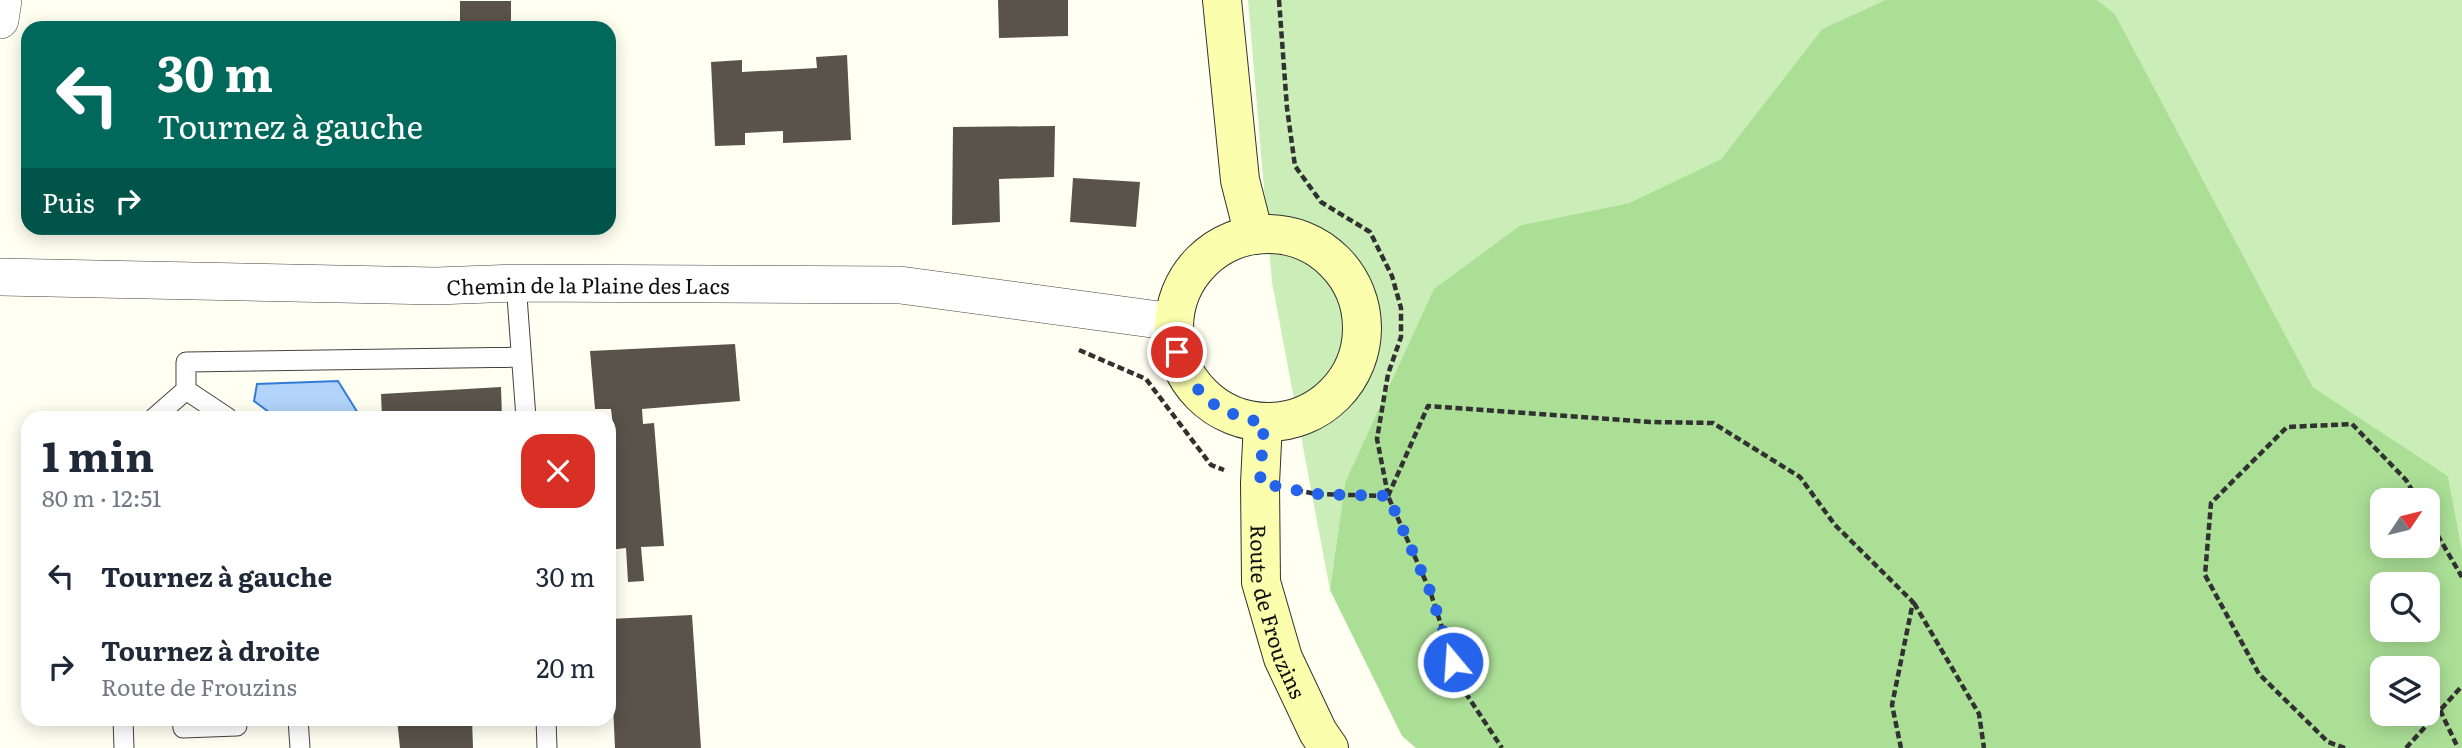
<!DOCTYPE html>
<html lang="fr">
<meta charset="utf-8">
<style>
body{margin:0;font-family:Literata,serif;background:#f6f6f7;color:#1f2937;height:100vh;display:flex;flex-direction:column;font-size:26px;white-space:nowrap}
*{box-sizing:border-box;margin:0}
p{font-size:23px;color:#747a83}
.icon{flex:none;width:38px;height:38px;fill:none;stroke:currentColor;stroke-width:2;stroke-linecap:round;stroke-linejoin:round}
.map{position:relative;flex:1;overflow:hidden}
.sheet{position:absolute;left:21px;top:411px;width:595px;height:315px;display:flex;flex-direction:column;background:#fff;border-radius:21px;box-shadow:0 4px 18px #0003}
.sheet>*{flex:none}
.hud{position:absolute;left:21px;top:21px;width:595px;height:214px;border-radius:21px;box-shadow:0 4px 18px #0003;background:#00695c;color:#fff;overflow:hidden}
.needle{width:46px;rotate:55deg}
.controls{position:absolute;left:2370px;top:488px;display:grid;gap:14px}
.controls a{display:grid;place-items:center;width:70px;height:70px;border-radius:14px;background:#fff;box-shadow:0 4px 18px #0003;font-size:35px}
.pin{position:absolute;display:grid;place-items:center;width:60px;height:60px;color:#fff;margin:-30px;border:4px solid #fff;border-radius:50%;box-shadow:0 2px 7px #0007}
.me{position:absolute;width:77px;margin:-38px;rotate:342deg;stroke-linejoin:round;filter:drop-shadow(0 0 5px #0008)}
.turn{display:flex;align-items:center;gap:24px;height:147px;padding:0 21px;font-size:32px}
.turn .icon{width:91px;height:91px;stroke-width:2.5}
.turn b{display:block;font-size:49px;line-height:60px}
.then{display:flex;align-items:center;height:66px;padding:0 21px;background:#0003;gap:14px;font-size:26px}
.round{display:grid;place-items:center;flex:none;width:74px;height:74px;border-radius:21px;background:#f6f6f7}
.summary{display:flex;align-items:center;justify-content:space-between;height:119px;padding:0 21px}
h1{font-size:42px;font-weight:700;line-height:52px}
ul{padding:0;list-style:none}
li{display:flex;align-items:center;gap:21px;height:91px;padding:0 21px}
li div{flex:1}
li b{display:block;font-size:26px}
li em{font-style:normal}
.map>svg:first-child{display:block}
.green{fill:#cbedb8}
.forest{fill:#abdf96;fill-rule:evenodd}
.water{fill:#b2d4fb;stroke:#347bd7;stroke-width:2}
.building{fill:#59534b}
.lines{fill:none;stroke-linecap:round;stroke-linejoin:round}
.service-casing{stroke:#424242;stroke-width:21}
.minor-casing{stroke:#424242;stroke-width:38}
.secondary-casing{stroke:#313131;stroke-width:40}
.path{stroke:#313131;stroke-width:4.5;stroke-dasharray:7 3.5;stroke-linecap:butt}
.service{stroke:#fff;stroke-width:19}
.minor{stroke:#fff;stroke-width:37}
.secondary{stroke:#fbffad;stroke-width:38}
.route{stroke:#2563eb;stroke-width:12;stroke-dasharray:0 21.6}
.labels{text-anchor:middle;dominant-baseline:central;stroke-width:7;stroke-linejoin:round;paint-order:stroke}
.street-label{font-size:21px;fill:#0f0f0f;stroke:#fff}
</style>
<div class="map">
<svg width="2462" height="748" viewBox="0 0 2462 748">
<rect width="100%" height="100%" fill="#fffff2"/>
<!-- green -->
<path class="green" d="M1248,0H1885L1822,29L1721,159L1629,203L1521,225L1345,483L1330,590L1272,282Z
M2097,0H2462V550L2448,476L2313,387L2115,14Z"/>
<!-- forest -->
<path class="forest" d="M1885,0H2097L2115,14L2313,387L2448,476L2462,550V748H1416L1402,736L1330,590L1345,483L1434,289L1521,225L1629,203L1721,159L1822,29ZM2382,500H2427V546H2382ZM2382,584H2427V630H2382ZM2382,668H2427V714H2382Z"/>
<!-- water -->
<path class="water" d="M338,381L361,418H277L254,401L257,384Z"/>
<!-- building -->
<path class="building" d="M998,0H1068V36L999,38Z
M460,1H511V28H460Z
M847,55L851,140L783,143V131L745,133V145L715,146L711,62L742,60V72L817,68L816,57Z
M1055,126L1054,177L999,179L1000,222L952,225L953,127Z
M1073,178L1140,182L1136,227L1070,222Z
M735,344L740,401L642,409L643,424L654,423L664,546L641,547L644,581L628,582L626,548L609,550V427L613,426L611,409H595L590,351Z
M501,387L502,418H382L381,394Z
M692,615L701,748H615L609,619Z
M397,719H472L473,748H400Z"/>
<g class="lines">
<!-- service casing -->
<g class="service-casing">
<path id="service" d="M516,283L526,418
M186,390L228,418
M154,418L186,390V362L521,357
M123,719L124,748
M182,719L183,728L237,726V719
M298,719L300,748
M546,719L547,748"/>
</g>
<!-- minor casing -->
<g class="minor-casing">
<g id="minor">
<path d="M0,20L3,0"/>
<path id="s1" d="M0,277L436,286L516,283L900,285L1174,322"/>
</g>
</g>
<!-- secondary casing -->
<g class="secondary-casing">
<g id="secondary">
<path d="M1222,0L1240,180L1254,235"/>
<circle cx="1268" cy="328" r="94"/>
<path id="s2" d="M1263,423L1260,483L1261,582L1283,658L1318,732L1329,748"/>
</g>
</g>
<!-- path -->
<path class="path" d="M1279,0L1287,108L1295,166L1321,202L1370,232L1392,276L1401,308V337L1388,374L1377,439L1388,495
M1079,350L1146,379L1211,465L1224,470
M1296,490L1316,494L1388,496L1430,591L1461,686L1502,748
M1388,496L1428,406L1650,422L1713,423L1800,477L1835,525L1913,602L1892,705L1901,748
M2427,517L2462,577
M1914,603L1979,714L1984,748
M2440,710L2458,748
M2345,748L2328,742L2259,674L2205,575L2211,503L2287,427L2352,424L2406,480L2418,500
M2406,748L2462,686"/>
<!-- service -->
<use href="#service" class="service"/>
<!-- minor -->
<use href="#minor" class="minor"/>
<!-- secondary -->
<use href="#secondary" class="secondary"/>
</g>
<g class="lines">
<!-- route -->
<path class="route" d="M1177,352C1197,398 1214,412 1264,423L1260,483L1316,494L1388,496L1430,591L1453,662"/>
</g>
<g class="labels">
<!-- street labels -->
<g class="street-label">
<text stroke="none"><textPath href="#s1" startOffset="588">Chemin de la Plaine des Lacs</textPath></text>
<text stroke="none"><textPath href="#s2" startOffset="191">Route de Frouzins</textPath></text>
</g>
</g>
</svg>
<div class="controls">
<a><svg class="needle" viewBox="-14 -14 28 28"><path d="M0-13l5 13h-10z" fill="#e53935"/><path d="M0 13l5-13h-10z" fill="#747a83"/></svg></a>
<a><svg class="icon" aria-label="search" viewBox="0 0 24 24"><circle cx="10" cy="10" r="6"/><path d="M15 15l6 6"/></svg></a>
<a><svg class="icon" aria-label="layers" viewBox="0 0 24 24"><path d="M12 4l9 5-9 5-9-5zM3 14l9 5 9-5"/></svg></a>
</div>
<div class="pin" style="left:1177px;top:352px;background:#d93025"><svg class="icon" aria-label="arrive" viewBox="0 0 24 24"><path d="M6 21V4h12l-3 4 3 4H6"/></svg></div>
<svg class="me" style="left:1453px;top:662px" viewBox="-20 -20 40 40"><circle r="17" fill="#2563eb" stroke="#fff" stroke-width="3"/><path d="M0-11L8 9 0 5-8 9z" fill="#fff"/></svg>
<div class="hud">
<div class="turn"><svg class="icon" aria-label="left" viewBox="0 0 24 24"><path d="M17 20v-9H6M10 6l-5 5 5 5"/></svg><div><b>30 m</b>Tournez à gauche</div></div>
<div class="then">Puis<svg class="icon" aria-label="right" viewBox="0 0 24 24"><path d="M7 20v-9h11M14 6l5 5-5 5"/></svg></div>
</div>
<section class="sheet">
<div class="summary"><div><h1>1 min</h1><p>80 m · 12:51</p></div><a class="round" style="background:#d93025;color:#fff"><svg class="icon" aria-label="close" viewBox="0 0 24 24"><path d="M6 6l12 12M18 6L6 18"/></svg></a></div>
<ul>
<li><svg class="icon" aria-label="left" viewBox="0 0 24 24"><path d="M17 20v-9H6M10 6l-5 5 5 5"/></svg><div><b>Tournez à gauche</b></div><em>30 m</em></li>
<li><svg class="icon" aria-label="right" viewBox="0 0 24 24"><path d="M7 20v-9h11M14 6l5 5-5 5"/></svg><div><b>Tournez à droite</b><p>Route de Frouzins</p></div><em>20 m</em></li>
</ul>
</section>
</div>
